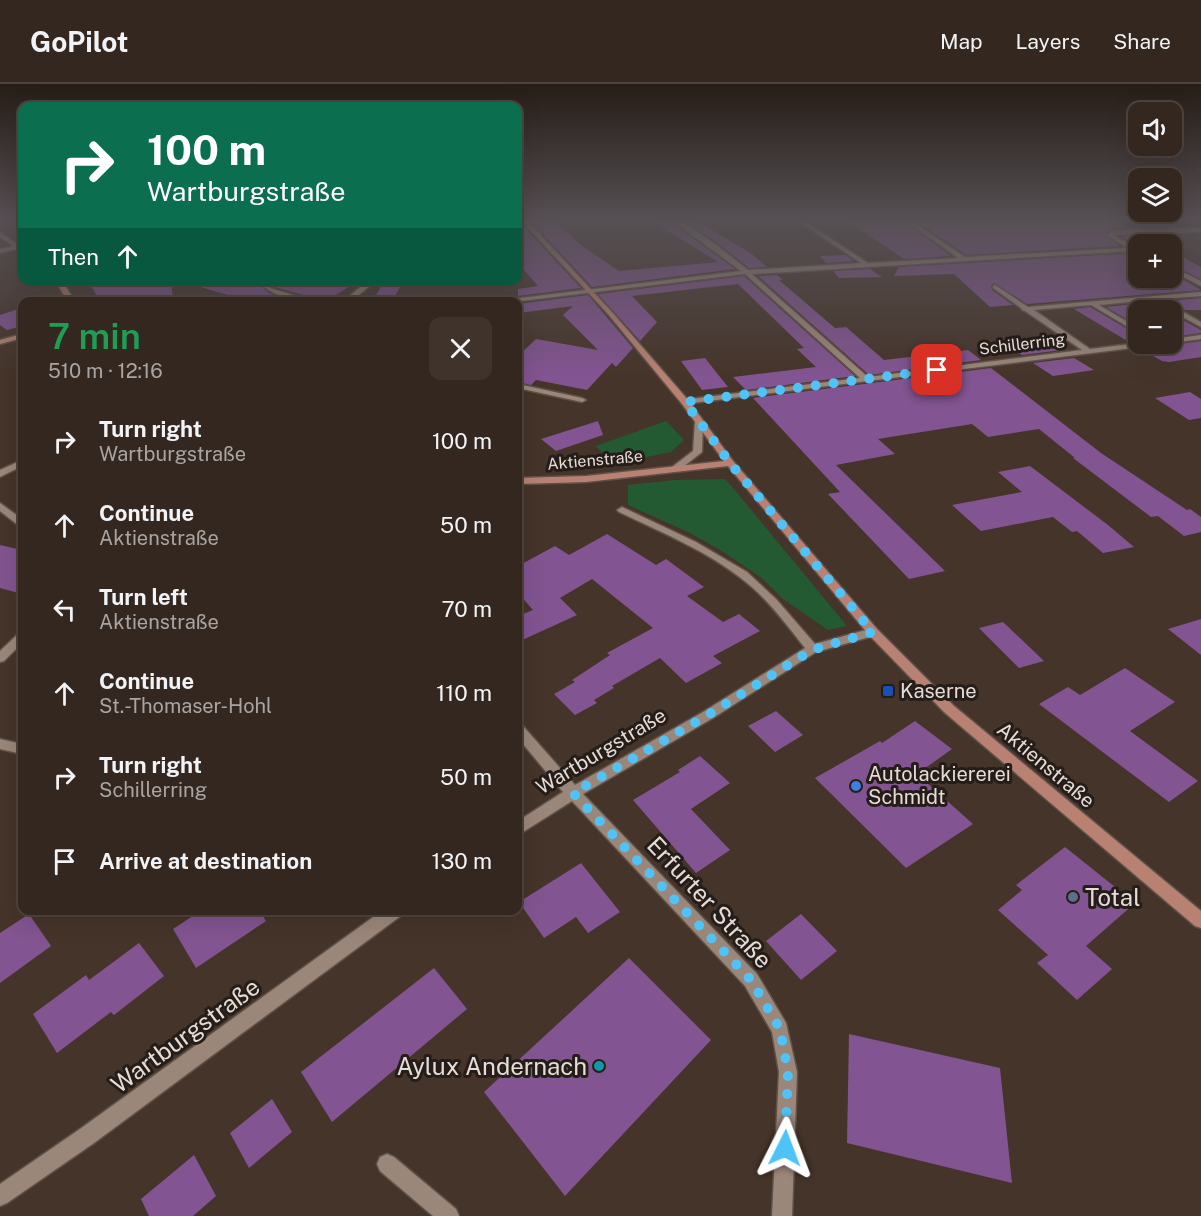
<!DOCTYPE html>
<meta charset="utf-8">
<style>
body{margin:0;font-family:"Public Sans",sans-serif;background:#3f332c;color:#f1f3f6;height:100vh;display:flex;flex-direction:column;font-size:22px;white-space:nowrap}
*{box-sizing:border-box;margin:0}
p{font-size:20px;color:#a9a5a4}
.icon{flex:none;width:33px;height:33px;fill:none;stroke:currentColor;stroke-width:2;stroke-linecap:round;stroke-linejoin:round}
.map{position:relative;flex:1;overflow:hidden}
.sheet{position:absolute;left:18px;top:213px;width:504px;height:618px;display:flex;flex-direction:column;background:#34271f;border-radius:12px;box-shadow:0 6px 24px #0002,0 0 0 2px #4e443d}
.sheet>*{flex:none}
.top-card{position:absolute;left:18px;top:18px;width:504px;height:183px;border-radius:12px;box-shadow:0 6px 24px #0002,0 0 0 2px #4e443d;background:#0b6e4f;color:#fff;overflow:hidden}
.buttons{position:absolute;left:1128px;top:18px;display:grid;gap:12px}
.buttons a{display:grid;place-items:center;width:54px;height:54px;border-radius:12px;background:#34271f;box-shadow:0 6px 24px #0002,0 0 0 2px #4e443d;font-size:30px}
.pin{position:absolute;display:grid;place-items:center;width:51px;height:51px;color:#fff;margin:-26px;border-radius:12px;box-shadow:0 3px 9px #0006}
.me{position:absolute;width:66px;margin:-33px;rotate:3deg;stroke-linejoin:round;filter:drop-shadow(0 0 4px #0008)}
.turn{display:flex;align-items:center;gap:21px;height:126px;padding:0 30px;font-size:27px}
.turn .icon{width:78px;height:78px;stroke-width:2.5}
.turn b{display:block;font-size:42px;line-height:51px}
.then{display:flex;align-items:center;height:57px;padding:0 30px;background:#0003;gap:12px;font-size:22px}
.round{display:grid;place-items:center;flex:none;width:63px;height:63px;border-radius:12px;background:#3f332c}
.summary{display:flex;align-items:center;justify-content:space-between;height:102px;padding:0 30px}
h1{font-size:36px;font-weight:600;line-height:45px;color:#1e9e55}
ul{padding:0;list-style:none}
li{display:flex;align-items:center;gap:18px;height:84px;padding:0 30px}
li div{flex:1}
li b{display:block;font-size:22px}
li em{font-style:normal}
header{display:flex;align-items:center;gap:36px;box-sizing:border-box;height:84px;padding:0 30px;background:#34271f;border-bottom:2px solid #4e443d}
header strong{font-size:28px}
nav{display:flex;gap:33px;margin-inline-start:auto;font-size:21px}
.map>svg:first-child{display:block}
.green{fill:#245a32}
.building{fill:#825491}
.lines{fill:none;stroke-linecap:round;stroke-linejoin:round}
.street-casing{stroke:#5f5148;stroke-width:3}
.secondary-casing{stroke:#5f5148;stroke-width:3}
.street{fill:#9b877a;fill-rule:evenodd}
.secondary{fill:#b88172;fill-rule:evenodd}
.route{stroke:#4fc3f7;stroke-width:10;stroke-dasharray:0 18}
.transit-dot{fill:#1a4fb4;stroke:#251d19;stroke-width:2}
.shop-dot{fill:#3f7fe0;stroke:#251d19;stroke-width:2}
.service-dot{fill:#5c6f8a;stroke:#251d19;stroke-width:2}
.culture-dot{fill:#0f9aa8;stroke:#251d19;stroke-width:2}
.labels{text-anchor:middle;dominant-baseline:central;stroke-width:6;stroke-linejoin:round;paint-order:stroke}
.far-street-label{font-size:16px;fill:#e6dcd5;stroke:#251d19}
.poi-label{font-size:20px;fill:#e6dcd5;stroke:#251d19;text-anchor:start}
.street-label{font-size:20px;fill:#e6dcd5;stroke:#251d19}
.near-poi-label{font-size:24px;fill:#e6dcd5;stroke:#251d19;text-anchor:start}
.near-street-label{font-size:24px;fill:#e6dcd5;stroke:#251d19}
</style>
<header>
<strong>GoPilot</strong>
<nav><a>Map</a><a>Layers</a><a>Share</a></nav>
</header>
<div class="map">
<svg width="1201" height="1132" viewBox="0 0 1201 1132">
<rect width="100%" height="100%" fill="#453429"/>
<!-- green -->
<path class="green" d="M666,337L684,356L671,368L613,380L596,362Z
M725,395L734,405L847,542L828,546L783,515L763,495L725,469L690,449L628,421V401L675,396Z"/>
<!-- building -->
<path class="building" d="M518,135V137L581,204L518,212V205L538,202L518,179Z
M529,135H554L581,161L619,187L718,178L655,139L669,137L735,185L592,203Z
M679,135H694L752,170L767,183L749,184L711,154Z
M845,135H901L951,172L904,175Z
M913,135H1110L1127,144H1115L1105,150L1120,162L966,171Z
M1143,152L1159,160H1138V194H1172V189L1201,206L1027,220L994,199L991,202L992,206L1013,221L990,223L954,190L894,192L899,183L1133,169L1137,167L1138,163L1122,153Z
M1172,167L1201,183V195L1172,181Z
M845,171L854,177L826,179L820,172Z
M870,185L882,193L839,194L833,187Z
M777,191L783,196H779L835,244L846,243L884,276L968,266L981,276L869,291L758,192Z
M744,192L855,292L746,306L733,293L816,283L797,265L804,264L738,200L632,212L657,238L640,257L598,210Z
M87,196H171L173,215L161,218H101Z
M195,196H255L268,208L280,214L271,218H251L194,201Z
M267,196H359L333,213L319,211L314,214L271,202Z
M382,201H401L392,218H372Z
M588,211L633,264L616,283L612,279L587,306L536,296L531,301L518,298V272L536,255L598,266L563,231L573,222L518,229V220Z
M1201,214V226H1185L1168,217Z
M1151,218L1166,226H1138V242L1106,223Z
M1090,223L1138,251V257L1129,258L1074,225Z
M22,224V242L7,246L0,241V231Z
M1172,230L1201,246V249L1172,253Z
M1042,253L1062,266L1022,271L1007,261L1018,260L1013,257Z
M1201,257V273L1169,278L1162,277L1141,265L1149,264L1154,260L1172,261Z
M705,274L728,303L702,306L681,277Z
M1074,274L1094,286L1053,292L1033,279Z
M991,284L1101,369L1187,426L1190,425L1201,433V448L1184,452L1158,432L1151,433L1073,374H1075L1039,345L988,353L972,340L878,355L895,370L836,381L945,487L909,495L828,410L840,408L753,314Z
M1190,308L1201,315V334L1189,336L1155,314Z
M598,337L603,351L556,367L541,355Z
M1030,382L1108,441L1134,463L1103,469L1077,447L1072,448L1053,433L981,447L952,421L1022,408L998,388Z
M607,450L656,481L666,475L704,503L687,512L723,538L739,530L760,547L713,572L722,579L686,599L660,574L612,602L614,604L594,616L597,619L575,631L554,610L575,598L572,596L610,571L607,569L653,544L592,495L560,514L577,531L518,558V532L533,526L518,509V482L555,462L569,471Z
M0,461L22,466V510L0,504Z
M1201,535V571L1168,545Z
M1003,538L1044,577L1019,584L979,544Z
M1125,584L1175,618L1130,647L1198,697L1169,718L1039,620L1068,603L1080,611Z
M776,627L803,651L775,668L748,642Z
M915,637L952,665L917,690L973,740L906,784L815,694L880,657L882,659Z
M700,672L730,699L691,725L730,766L696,789L633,716L680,688L678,686Z
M1065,763L1135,819L1086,862L1112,885L1077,916L1037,879L1048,871L998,826L1022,806L1016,801Z
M581,779L620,828L588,849L576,833L544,854L519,818Z
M202,826H259L266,837L196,884L173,845Z
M29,830L51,862L0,899V849Z
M801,830L837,867L801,896L766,857Z
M139,859L164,892L114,931L111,928L57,969L33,930L86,891L89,896Z
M629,874L711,956L565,1112L484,1008Z
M434,884L467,925L332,1038L301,988Z
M849,950L1000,984L1012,1099L847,1059Z
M272,1015L292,1048L249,1084L230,1049Z
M194,1071L216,1112L193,1132H149L141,1115Z"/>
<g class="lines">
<!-- street casing -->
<g class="street-casing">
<path id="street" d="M670,135C685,134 734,175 748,186L861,179L795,135H801L868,179L958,174L903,135H909L965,173L1127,164L1107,151L1116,146L1201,144V148L1114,151L1134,163L1136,165L1133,167L752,190L868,293L1082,266L1025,227L1022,226L1021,224L993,204V202L995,201L1028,223L1201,208V212L1160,215L1201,238V243L1151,216L1099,221L1138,244V249L1091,221L1034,226L1090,265L1138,259L1152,260L1148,262L685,320H682V316L860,294L745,190L512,218H488L741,187Z
M18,161L20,164L0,169V165Z
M1172,183L1201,197V202L1172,187Z
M257,196H264L270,204L317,218C297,218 270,212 257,196Z
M369,196H377L350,218H342Z
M1201,251V255L1172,259V255Z
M518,300L582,314L586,316L582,318L518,304Z
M699,335L703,338L702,368L678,387H672V383L693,367L695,338Z
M22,376V382L0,393V386Z
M0,419L22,435V442L18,441L0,427Z
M622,423L696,458L747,488L776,515L815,560L873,544L879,548L877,551L816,568L713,634L583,710L757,890L786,939L797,988L792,1132H772L779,988L772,948L745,902L572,717L523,748L518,750V737L563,708L518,654V641L523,642L575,701L703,628L805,564C789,544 773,522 754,505C715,470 665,450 619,428L617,426Z
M22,549V559L4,577L0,578V567L18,550Z
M0,655L22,660V670L0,665Z
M383,826H404L402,831L94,1059L7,1119L0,1122V1100L80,1045Z
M387,1070L394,1073L456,1125L459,1132H433L380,1087L377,1080L380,1073Z"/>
</g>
<!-- secondary casing -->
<g class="secondary-casing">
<path id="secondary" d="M520,135H526L612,228L688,316L733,377L877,545L954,622L1201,827V844L1195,842L944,628L869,551L728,382L586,398L518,400V394L586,392L724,377L682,320L608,230Z
M0,148L22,164V168L0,153Z
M55,196H62L75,218H68Z
M22,250V254L0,260V256Z"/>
</g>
<!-- street -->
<use href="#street" class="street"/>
<!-- secondary -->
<use href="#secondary" class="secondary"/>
</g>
<!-- sky -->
<linearGradient id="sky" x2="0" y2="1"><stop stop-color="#261d17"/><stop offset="0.46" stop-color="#565054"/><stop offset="1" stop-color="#565054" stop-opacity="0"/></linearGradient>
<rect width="1201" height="293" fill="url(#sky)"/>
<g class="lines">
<!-- route -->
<path class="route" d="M785,1064L788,988L780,945L751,896L573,709L708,631L812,566L873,548L730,379L685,318L937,286"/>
</g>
<!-- markers -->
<rect class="transit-dot" x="882" y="601" width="12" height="12" rx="3"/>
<circle class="shop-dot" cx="856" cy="702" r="6"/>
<circle class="service-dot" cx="1073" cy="813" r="6"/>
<circle class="culture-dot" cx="599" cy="982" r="6"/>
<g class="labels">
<!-- far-street labels -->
<g class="far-street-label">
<text transform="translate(1022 260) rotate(-7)">Schillerring</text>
<text transform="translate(595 376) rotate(-5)">Aktienstraße</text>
</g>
<!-- poi labels -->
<g class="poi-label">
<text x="900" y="607">Kaserne</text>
<text x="868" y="690">Autolackiererei<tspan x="868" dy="23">Schmidt</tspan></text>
</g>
<!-- street labels -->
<g class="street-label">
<text transform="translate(601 667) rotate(-31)">Wartburgstraße</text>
<text transform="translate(1046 681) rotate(40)">Aktienstraße</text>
</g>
<!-- near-poi labels -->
<g class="near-poi-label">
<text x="1085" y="813">Total</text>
<text x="587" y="982" text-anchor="end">Aylux Andernach</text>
</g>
<!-- near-street labels -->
<g class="near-street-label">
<text transform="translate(710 818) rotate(47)">Erfurter Straße</text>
<text transform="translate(185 951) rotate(-36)">Wartburgstraße</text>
</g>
</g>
</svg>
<div class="buttons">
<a><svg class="icon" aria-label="sound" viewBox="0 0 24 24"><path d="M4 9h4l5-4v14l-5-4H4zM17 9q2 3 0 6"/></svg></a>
<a><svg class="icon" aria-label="layers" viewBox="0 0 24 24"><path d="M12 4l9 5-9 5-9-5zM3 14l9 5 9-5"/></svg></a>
<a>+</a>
<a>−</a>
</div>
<div class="pin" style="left:937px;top:286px;background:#d93025"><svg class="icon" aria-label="arrive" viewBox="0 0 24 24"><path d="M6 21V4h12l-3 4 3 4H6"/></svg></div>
<svg class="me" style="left:785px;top:1064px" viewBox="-20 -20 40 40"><path d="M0-17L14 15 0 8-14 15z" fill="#4fc3f7" stroke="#fff" stroke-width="4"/></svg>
<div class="top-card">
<div class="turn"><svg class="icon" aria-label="right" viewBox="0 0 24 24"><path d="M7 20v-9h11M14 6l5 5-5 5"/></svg><div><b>100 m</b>Wartburgstraße</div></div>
<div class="then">Then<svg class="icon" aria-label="ahead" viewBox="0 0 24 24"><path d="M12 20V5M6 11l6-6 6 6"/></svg></div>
</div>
<section class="sheet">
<div class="summary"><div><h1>7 min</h1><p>510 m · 12:16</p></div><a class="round"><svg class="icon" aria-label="close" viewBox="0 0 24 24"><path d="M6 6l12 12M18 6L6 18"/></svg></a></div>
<ul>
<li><svg class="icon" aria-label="right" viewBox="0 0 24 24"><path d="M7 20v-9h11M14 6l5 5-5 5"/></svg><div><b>Turn right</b><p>Wartburgstraße</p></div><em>100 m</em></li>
<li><svg class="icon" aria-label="ahead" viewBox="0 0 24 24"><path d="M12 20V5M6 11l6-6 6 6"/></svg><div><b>Continue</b><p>Aktienstraße</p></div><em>50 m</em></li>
<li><svg class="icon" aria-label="left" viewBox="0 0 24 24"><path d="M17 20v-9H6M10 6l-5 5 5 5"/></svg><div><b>Turn left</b><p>Aktienstraße</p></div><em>70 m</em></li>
<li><svg class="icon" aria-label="ahead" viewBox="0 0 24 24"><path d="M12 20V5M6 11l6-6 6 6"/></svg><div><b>Continue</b><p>St.-Thomaser-Hohl</p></div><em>110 m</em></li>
<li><svg class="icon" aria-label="right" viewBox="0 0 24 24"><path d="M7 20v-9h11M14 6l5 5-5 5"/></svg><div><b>Turn right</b><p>Schillerring</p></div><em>50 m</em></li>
<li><svg class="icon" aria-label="arrive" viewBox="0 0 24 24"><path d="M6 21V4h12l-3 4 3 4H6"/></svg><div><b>Arrive at destination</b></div><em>130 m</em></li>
</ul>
</section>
</div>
